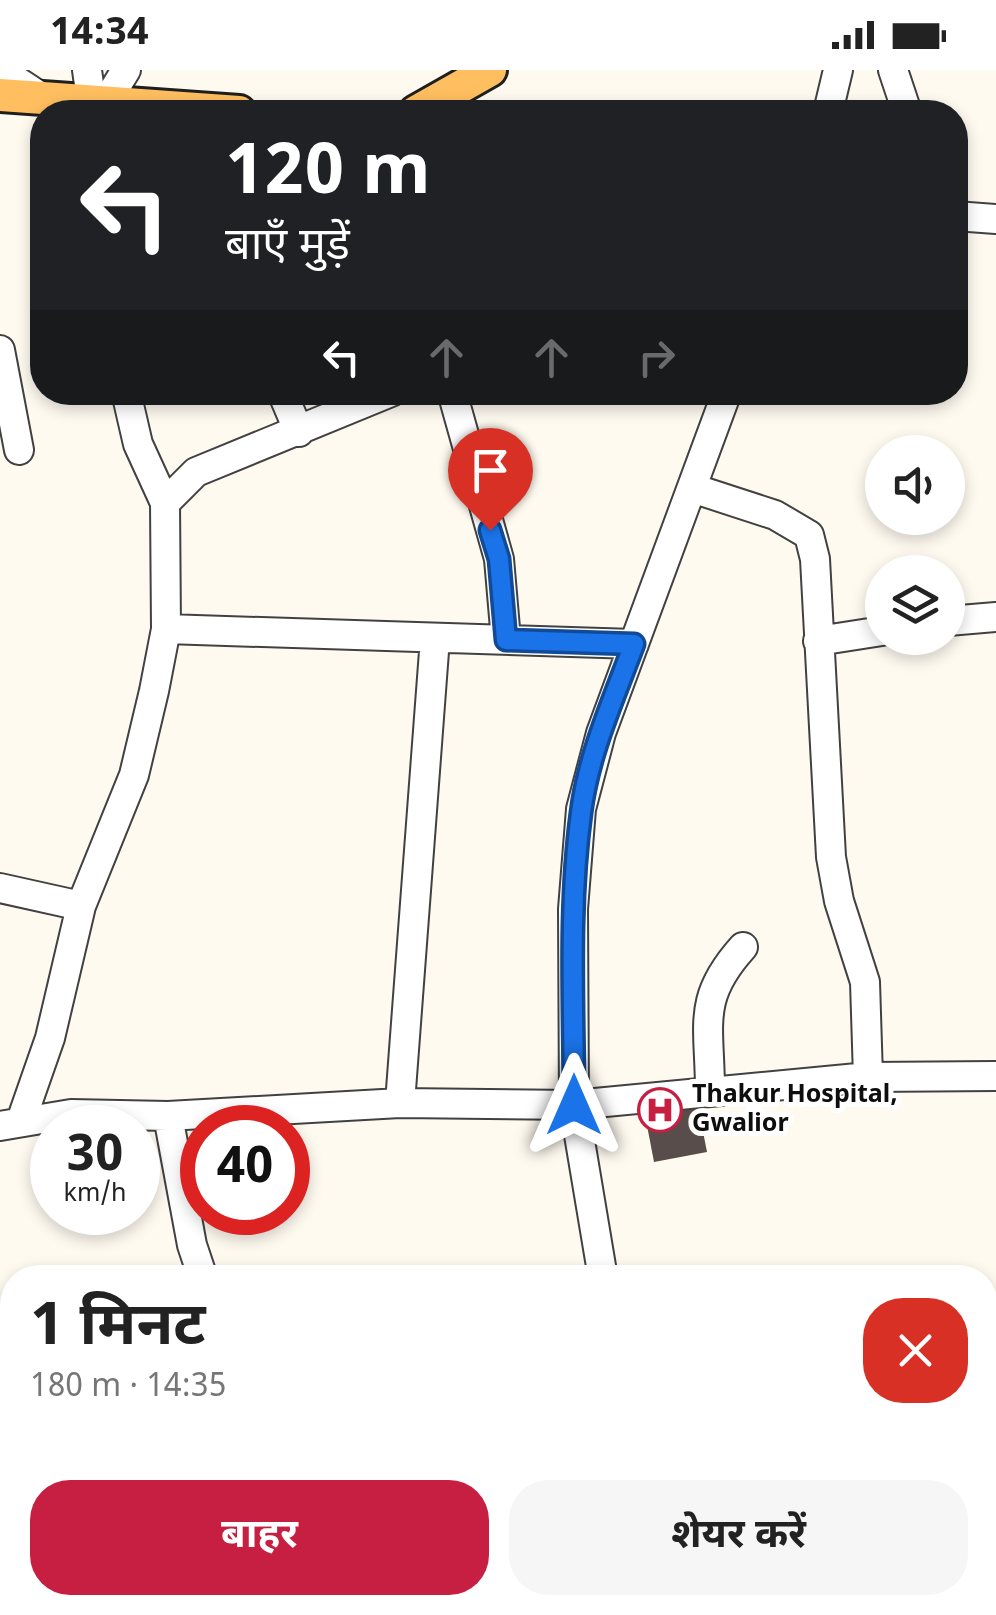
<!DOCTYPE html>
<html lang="hi">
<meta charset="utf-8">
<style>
body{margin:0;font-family:Georgia,"Noto Sans Devanagari",serif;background:#f6f6f6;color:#222;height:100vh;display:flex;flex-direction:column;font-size:38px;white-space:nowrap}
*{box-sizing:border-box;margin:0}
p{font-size:32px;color:#767676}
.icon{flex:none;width:55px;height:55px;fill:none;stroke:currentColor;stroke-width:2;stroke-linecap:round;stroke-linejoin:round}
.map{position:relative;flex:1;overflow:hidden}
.sheet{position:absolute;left:0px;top:1195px;width:998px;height:350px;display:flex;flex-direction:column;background:#fff;border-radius:40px 40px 0 0;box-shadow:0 5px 15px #0003}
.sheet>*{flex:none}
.hud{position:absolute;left:30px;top:30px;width:938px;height:305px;border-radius:40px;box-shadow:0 5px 15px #0003;background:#202124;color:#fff;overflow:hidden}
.fabs{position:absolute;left:865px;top:365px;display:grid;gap:20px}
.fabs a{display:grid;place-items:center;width:100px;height:100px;border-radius:50%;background:#fff;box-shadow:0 5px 15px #0003;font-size:50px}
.speed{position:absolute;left:30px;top:1035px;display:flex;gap:20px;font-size:50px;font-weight:700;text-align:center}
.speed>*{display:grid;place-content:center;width:130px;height:130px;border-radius:50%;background:#fff;box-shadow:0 5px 15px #0003;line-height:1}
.speed small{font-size:25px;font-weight:400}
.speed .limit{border:15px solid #d22;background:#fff;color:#111}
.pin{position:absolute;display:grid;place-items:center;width:85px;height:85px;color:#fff;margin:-102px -42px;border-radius:50% 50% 50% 0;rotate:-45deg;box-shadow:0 0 10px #0007}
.pin .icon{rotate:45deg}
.me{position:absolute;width:110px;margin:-55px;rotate:0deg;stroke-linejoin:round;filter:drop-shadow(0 0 8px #0008)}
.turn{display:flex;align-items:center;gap:35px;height:210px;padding:0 30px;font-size:45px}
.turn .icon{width:130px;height:130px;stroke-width:2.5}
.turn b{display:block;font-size:70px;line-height:85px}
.lanes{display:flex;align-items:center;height:95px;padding:0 30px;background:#0003;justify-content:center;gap:50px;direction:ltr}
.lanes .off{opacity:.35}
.round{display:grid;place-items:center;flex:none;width:105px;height:105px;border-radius:40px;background:#f6f6f6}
.head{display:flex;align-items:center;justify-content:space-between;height:170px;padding:0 30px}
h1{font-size:60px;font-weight:700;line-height:75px}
.button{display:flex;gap:20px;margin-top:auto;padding:20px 30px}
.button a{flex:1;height:115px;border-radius:40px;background:#c61f41;color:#fff;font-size:40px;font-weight:700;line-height:115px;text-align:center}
.button a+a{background:#f6f6f6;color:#222}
.status{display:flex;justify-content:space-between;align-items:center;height:70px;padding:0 50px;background:#fff;direction:ltr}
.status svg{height:28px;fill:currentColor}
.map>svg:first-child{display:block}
.building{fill:#584d4a}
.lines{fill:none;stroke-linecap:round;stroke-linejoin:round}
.minor-casing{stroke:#414141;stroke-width:32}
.major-casing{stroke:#1f1f1f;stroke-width:38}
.minor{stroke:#fff;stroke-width:28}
.major{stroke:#ffbf60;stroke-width:32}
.route-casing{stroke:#114b97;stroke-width:25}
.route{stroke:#1a73e8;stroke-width:18}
.labels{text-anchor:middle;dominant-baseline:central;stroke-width:10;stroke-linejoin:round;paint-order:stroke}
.poi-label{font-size:25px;font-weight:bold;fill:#0e0e0e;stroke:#fff;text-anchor:start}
</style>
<div class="status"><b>14:34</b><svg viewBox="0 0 49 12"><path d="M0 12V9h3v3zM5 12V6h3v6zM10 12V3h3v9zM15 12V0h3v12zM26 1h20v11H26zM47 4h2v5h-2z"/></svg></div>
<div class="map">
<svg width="996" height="1545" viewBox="0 0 996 1545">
<rect width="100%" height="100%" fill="#fffaf0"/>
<!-- building -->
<path class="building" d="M698,1036L707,1082L654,1092L645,1045Z"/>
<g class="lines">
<!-- minor casing -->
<g class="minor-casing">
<path id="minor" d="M0,0L41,27
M87,0L91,29
M893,0L907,42
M107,31L126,0
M828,42L838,0
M955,146L996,149
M0,280L19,380
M126,322L138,374L165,433
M282,322L299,362
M452,322L499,489L506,570
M692,418L775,445L809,465L815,489L831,787L839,831L865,912L868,1007
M948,551L996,547
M166,559L634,574
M818,571L882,561
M0,818L81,836
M710,1021C710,955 696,929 743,877
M400,1033L435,568
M168,1046L192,1175L203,1208
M21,1051L50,968L81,836L134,705L154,621L166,559L165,433L196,402L391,322
M0,1056L71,1044L168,1046L400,1033L574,1035L868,1007L996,1006
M603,1208L574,1035L573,839L581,739L601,663L727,322
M0,1322L12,1317
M985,1358L996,1295
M471,1532L472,1545
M661,1532L663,1545
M967,1538L979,1532"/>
</g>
<!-- major casing -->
<g class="major-casing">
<path id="major" d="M0,25L239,42
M416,42L490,0"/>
</g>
<!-- minor -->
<use href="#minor" class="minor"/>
<!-- major -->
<use href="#major" class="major"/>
</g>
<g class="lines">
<!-- route casing -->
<g class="route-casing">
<path id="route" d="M490,460L499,489L506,570L634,574C614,628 588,685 581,743C568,839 574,938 574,1035"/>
</g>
<!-- route -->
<use href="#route" class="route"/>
</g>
<!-- icons -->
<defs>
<g id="hospital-ring" transform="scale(2.25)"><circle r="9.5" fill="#fff" stroke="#c61f41" stroke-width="1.5"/><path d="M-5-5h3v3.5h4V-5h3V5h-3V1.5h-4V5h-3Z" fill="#c61f41"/></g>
</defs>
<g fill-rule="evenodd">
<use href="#hospital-ring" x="660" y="1040"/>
</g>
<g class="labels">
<!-- poi labels -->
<g class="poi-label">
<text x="692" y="1026">Thakur Hospital,<tspan x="692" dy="29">Gwalior</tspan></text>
</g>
</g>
</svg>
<div class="fabs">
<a><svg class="icon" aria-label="sound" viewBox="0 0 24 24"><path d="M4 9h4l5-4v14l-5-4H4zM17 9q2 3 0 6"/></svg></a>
<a><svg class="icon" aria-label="layers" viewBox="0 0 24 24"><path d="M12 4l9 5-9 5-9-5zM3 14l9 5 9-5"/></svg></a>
</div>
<div class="speed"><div>30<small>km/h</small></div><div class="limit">40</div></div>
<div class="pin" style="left:490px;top:460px;background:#d93025"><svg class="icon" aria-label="arrive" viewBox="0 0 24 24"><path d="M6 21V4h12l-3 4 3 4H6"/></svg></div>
<svg class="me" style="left:574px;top:1035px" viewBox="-20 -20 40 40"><path d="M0-17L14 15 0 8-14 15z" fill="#1a73e8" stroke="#fff" stroke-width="4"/></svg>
<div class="hud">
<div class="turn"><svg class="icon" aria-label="left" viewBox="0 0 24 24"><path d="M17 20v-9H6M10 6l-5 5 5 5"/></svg><div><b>120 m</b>बाएँ मुड़ें</div></div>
<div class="lanes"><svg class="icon" aria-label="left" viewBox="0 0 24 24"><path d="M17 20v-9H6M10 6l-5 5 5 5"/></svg><svg class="icon off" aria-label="ahead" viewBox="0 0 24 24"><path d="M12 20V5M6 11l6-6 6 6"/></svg><svg class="icon off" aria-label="ahead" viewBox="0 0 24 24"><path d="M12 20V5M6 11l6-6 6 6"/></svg><svg class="icon off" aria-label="right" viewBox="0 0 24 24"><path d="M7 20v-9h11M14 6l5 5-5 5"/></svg></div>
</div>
<section class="sheet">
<div class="head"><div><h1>1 मिनट</h1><p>180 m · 14:35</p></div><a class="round" style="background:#d93025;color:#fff"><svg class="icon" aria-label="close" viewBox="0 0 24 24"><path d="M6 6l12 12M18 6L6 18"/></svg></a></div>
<div class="button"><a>बाहर</a><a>शेयर करें</a></div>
</section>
</div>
